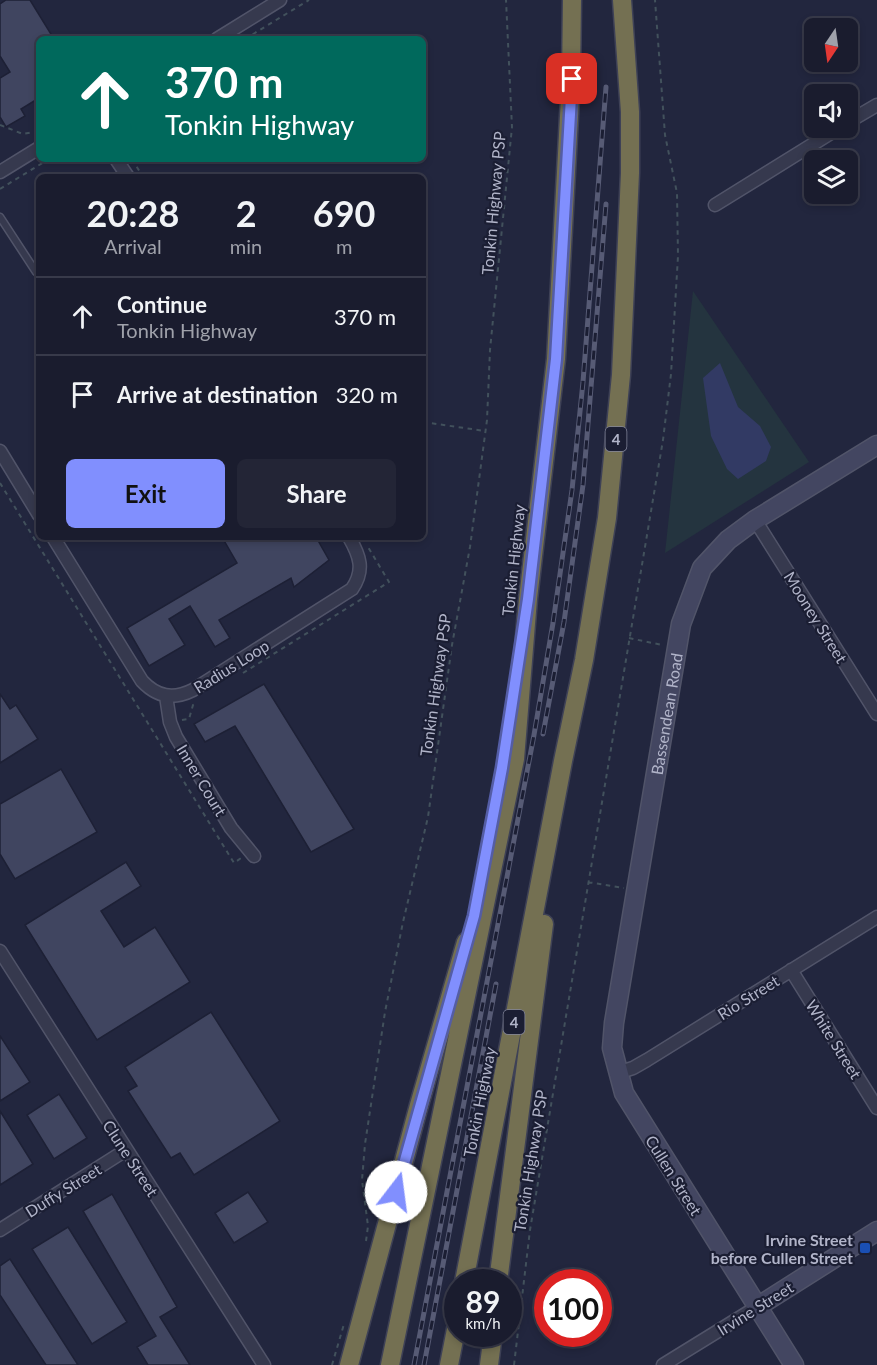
<!DOCTYPE html>
<style>
body{margin:0;font-family:Lato,sans-serif;background:#232536;color:#f1f3f6;height:100vh;display:flex;flex-direction:column;font-size:22px;white-space:nowrap}
*{box-sizing:border-box;margin:0}
p{font-size:20px;color:#9fa1aa}
.icon{flex:none;width:33px;height:33px;fill:none;stroke:currentColor;stroke-width:2;stroke-linecap:round;stroke-linejoin:round}
.map{position:relative;flex:1;overflow:hidden}
.panel{position:absolute;left:36px;top:174px;width:390px;height:366px;display:flex;flex-direction:column;background:#1a1c2e;border-radius:9px;box-shadow:0 3px 9px #0003,0 0 0 2px #383a4a}
.panel>*{flex:none}
.banner{position:absolute;left:36px;top:36px;width:390px;height:126px;border-radius:9px;box-shadow:0 3px 9px #0003,0 0 0 2px #383a4a;background:#00695c;color:#fff;overflow:hidden}
.needle{width:39px;rotate:193deg}
.tools{position:absolute;left:804px;top:18px;display:grid;gap:12px}
.tools a{display:grid;place-items:center;width:54px;height:54px;border-radius:9px;background:#1a1c2e;box-shadow:0 3px 9px #0003,0 0 0 2px #383a4a;font-size:30px}
.speed{position:absolute;left:444px;top:1269px;display:flex;gap:12px;font-size:30px;font-weight:700;text-align:center}
.speed>*{display:grid;place-content:center;width:78px;height:78px;border-radius:50%;background:#1a1c2e;box-shadow:0 3px 9px #0003,0 0 0 2px #383a4a;line-height:1}
.speed small{font-size:15px;font-weight:400}
.speed .limit{border:9px solid #d22;background:#fff;color:#111}
.pin{position:absolute;display:grid;place-items:center;width:51px;height:51px;color:#fff;margin:-26px;border-radius:12px;box-shadow:0 3px 9px #0006}
.me{position:absolute;width:66px;margin:-33px;rotate:15deg;stroke-linejoin:round;filter:drop-shadow(0 0 4px #0008)}
.turn{display:flex;align-items:center;gap:21px;height:126px;padding:0 30px;font-size:27px}
.turn .icon{width:78px;height:78px;stroke-width:2.5}
.turn b{display:block;font-size:42px;line-height:51px}
.eta{display:flex;justify-content:space-evenly;align-items:center;height:102px;text-align:center}
.eta b{font-size:36px;font-weight:700;line-height:42px}
.button{display:flex;gap:12px;margin-top:auto;padding:12px 30px}
.button a{flex:1;height:69px;border-radius:9px;background:#818ffe;color:#111;font-size:24px;font-weight:700;line-height:69px;text-align:center}
.button a+a{background:#232536;color:#f1f3f6}
ul{padding:0;list-style:none}
li{display:flex;align-items:center;gap:18px;height:78px;padding:0 30px;border-top:2px solid #383a4a}
li div{flex:1}
li b{display:block;font-size:22px}
li em{font-style:normal}
.map>svg:first-child{display:block}
.green{fill:#24343f}
.water{fill:#323a64}
.building{fill:#404560;stroke:#1d2035;stroke-width:1.5}
.lines{fill:none;stroke-linecap:round;stroke-linejoin:round}
.lane-casing{stroke:#515469;stroke-width:9}
.street-casing{stroke:#515469;stroke-width:15}
.secondary-casing{stroke:#515469;stroke-width:21}
.highway-casing{stroke:#3e4156;stroke-width:21}
.path{stroke:#42515c;stroke-width:2;stroke-dasharray:4.5 4.5;stroke-linecap:butt}
.lane{stroke:#36394e;stroke-width:6}
.street{stroke:#36394e;stroke-width:12}
.secondary{stroke:#434661;stroke-width:18}
.highway{stroke:#747052;stroke-width:18}
.rail-casing{stroke:#575b75;stroke-width:5}
.rail{stroke:#1b1e33;stroke-width:3;stroke-dasharray:9;stroke-linecap:butt}
.route-casing{stroke:#545da5;stroke-width:15}
.route{stroke:#818ffe;stroke-width:10}
.transit-dot{fill:#1a4fb4;stroke:#1b1e33;stroke-width:2}
.labels{text-anchor:middle;dominant-baseline:central;stroke-width:4.5;stroke-linejoin:round;paint-order:stroke}
.shield{fill:#1b1e33;stroke:#84879c;stroke-width:1.5}
.shield-label{font-size:15px;font-weight:bold;fill:#b1b4c9}
.street-label{font-size:16px;fill:#b1b4c9;stroke:#1b1e33}
.poi-label{font-size:16px;font-weight:bold;fill:#b1b4c9;stroke:#1b1e33;text-anchor:end}
</style>
<div class="map">
<svg width="877" height="1365" viewBox="0 0 877 1365">
<rect width="100%" height="100%" fill="#22263e"/>
<!-- green -->
<path class="green" d="M693,291L809,462L665,553Z"/>
<!-- water -->
<path class="water" d="M720,363L738,407L760,426L771,447L766,461L738,479L727,469L711,436L703,378Z"/>
<!-- building -->
<path class="building" d="M6,0H30L54,39H39V98L21,109L25,116L6,127L0,117V78L10,72L0,56V4Z
M222,537H316L329,560L294,587L291,578L219,620L230,638L215,647L190,606L169,619L185,645L149,666L127,628L237,563Z
M264,684L354,829L311,852L235,726L205,742L194,724Z
M0,694L10,709L16,705L38,739L0,763Z
M61,769L97,832L15,879L0,854V804Z
M126,862L141,886L101,911L124,947L155,927L190,982L97,1040L25,925Z
M211,1012L280,1121L194,1175L180,1153L171,1158L128,1091L137,1086L125,1067Z
M0,1036L30,1082L0,1101Z
M59,1094L87,1138L54,1159L27,1115Z
M0,1111L33,1164L0,1185Z
M248,1192L268,1222L234,1243L215,1213Z
M112,1194L177,1307L160,1317L190,1365H148L137,1347L156,1336L83,1211Z
M68,1227L127,1322L92,1344L32,1249Z
M10,1259L78,1365H46L0,1295V1266Z"/>
<g class="lines">
<!-- lane casing -->
<g class="lane-casing">
<path id="lane" d="M0,217L36,272"/>
</g>
<!-- street casing -->
<g class="street-casing">
<path id="street" d="M217,39L280,0
M848,122L877,105
M116,159L128,177
M0,172L39,148
M715,205L839,128
M0,451L39,515
M755,520L877,714
M53,537L142,681C157,697 173,700 193,690L352,589C365,570 360,556 349,537
M166,696L170,722L176,737L231,828L254,856
M0,951L264,1365
M791,970L877,1108
M617,1073L633,1068L647,1060L877,917
M0,1230L126,1150
M663,1365L757,1307"/>
</g>
<!-- secondary casing -->
<g class="secondary-casing">
<g id="secondary">
<path d="M757,1307L877,1231"/>
<path id="s1" d="M794,1365L624,1093L612,1048L614,1023L681,624L702,568L728,540L755,520L877,445"/>
</g>
</g>
<!-- highway casing -->
<g class="highway-casing">
<path id="highway" d="M464,1282L563,761L584,660L607,518L621,375L630,173V112L622,0
M498,1282L544,924
M349,1365L419,1105L466,942
M390,1365L515,759L528,599L556,359L571,79L572,0
M449,1365L458,1319
M489,1365L493,1334"/>
</g>
<!-- path -->
<path class="path" d="M245,39L309,0
M0,125L23,134L39,131
M132,159L143,177
M0,189L49,159
M423,422L485,431
M0,483L234,863L241,858
M629,638L662,645
M243,673L389,582L368,547
M182,720L189,719L193,705L197,702
M588,882L624,888
M366,1241L368,1226L362,1180L365,1144L385,1012L403,922L428,817L452,645L470,547L487,420L490,350L512,127L506,0
M332,1365L344,1324
M514,1365L530,1230L663,440L671,374L678,256L677,193L665,135L655,0"/>
<!-- lane -->
<use href="#lane" class="lane"/>
<!-- street -->
<use href="#street" class="street"/>
<!-- secondary -->
<use href="#secondary" class="secondary"/>
<!-- highway -->
<use href="#highway" class="highway"/>
<!-- rail casing -->
<g class="rail-casing">
<path id="rail" d="M543,734L564,622L583,485L606,204
M414,1365L534,735L553,623L572,490L583,382L606,87
M424,1365L496,984"/>
</g>
<!-- rail -->
<use href="#rail" class="rail"/>
</g>
<g class="lines">
<!-- route casing -->
<g class="route-casing">
<path id="route" d="M396,1192L474,916L502,768L528,599L556,359L572,79"/>
</g>
<!-- route -->
<use href="#route" class="route"/>
</g>
<!-- markers -->
<rect class="transit-dot" x="859" y="1242" width="12" height="12" rx="3"/>
<g class="labels">
<!-- shield labels -->
<g class="shield">
<rect x="605.5" y="427" width="21" height="24" rx="4.5"/>
<rect x="503.5" y="1010" width="21" height="24" rx="4.5"/>
</g>
<g class="shield-label">
<text x="616" y="439">4</text>
<text x="514" y="1022">4</text>
</g>
<!-- street labels -->
<g class="street-label">
<text transform="translate(493 203) rotate(-85)">Tonkin Highway PSP</text>
<text transform="translate(513 560) rotate(-84)">Tonkin Highway</text>
<text transform="translate(816 617) rotate(58)">Mooney Street</text>
<text transform="translate(231 666) rotate(-32)">Radius Loop</text>
<text transform="translate(435 685) rotate(-82)">Tonkin Highway PSP</text>
<text stroke="none"><textPath href="#s1" startOffset="706">Bassendean Road</textPath></text>
<text transform="translate(202 780) rotate(59)">Inner Court</text>
<text transform="translate(748 997) rotate(-32)">Rio Street</text>
<text transform="translate(834 1039) rotate(58)">White Street</text>
<text transform="translate(479 1102) rotate(-79)">Tonkin Highway</text>
<text transform="translate(131 1158) rotate(57)">Clune Street</text>
<text transform="translate(530 1161) rotate(-81)">Tonkin Highway PSP</text>
<text transform="translate(674 1175) rotate(58)">Cullen Street</text>
<text transform="translate(63 1190) rotate(-32)">Duffy Street</text>
<text transform="translate(755 1308) rotate(-32)">Irvine Street</text>
</g>
<!-- poi labels -->
<g class="poi-label">
<text x="853" y="1239">Irvine Street<tspan x="853" dy="18">before Cullen Street</tspan></text>
</g>
</g>
</svg>
<div class="tools">
<a><svg class="needle" viewBox="-14 -14 28 28"><path d="M0-13l5 13h-10z" fill="#e53935"/><path d="M0 13l5-13h-10z" fill="#9fa1aa"/></svg></a>
<a><svg class="icon" aria-label="sound" viewBox="0 0 24 24"><path d="M4 9h4l5-4v14l-5-4H4zM17 9q2 3 0 6"/></svg></a>
<a><svg class="icon" aria-label="layers" viewBox="0 0 24 24"><path d="M12 4l9 5-9 5-9-5zM3 14l9 5 9-5"/></svg></a>
</div>
<div class="speed"><div>89<small>km/h</small></div><div class="limit">100</div></div>
<div class="pin" style="left:572px;top:79px;background:#d93025"><svg class="icon" aria-label="arrive" viewBox="0 0 24 24"><path d="M6 21V4h12l-3 4 3 4H6"/></svg></div>
<svg class="me" style="left:396px;top:1192px" viewBox="-20 -20 40 40"><circle r="19" fill="#fff"/><path d="M0-13L10 11 0 6-10 11z" fill="#818ffe"/></svg>
<div class="banner">
<div class="turn"><svg class="icon" aria-label="ahead" viewBox="0 0 24 24"><path d="M12 20V5M6 11l6-6 6 6"/></svg><div><b>370 m</b>Tonkin Highway</div></div>
</div>
<section class="panel">
<div class="eta">
<div><b>20:28</b><p>Arrival</p></div>
<div><b>2</b><p>min</p></div>
<div><b>690</b><p>m</p></div>
</div>
<ul>
<li><svg class="icon" aria-label="ahead" viewBox="0 0 24 24"><path d="M12 20V5M6 11l6-6 6 6"/></svg><div><b>Continue</b><p>Tonkin Highway</p></div><em>370 m</em></li>
<li><svg class="icon" aria-label="arrive" viewBox="0 0 24 24"><path d="M6 21V4h12l-3 4 3 4H6"/></svg><div><b>Arrive at destination</b></div><em>320 m</em></li>
</ul>
<div class="button"><a>Exit</a><a>Share</a></div>
</section>
</div>
